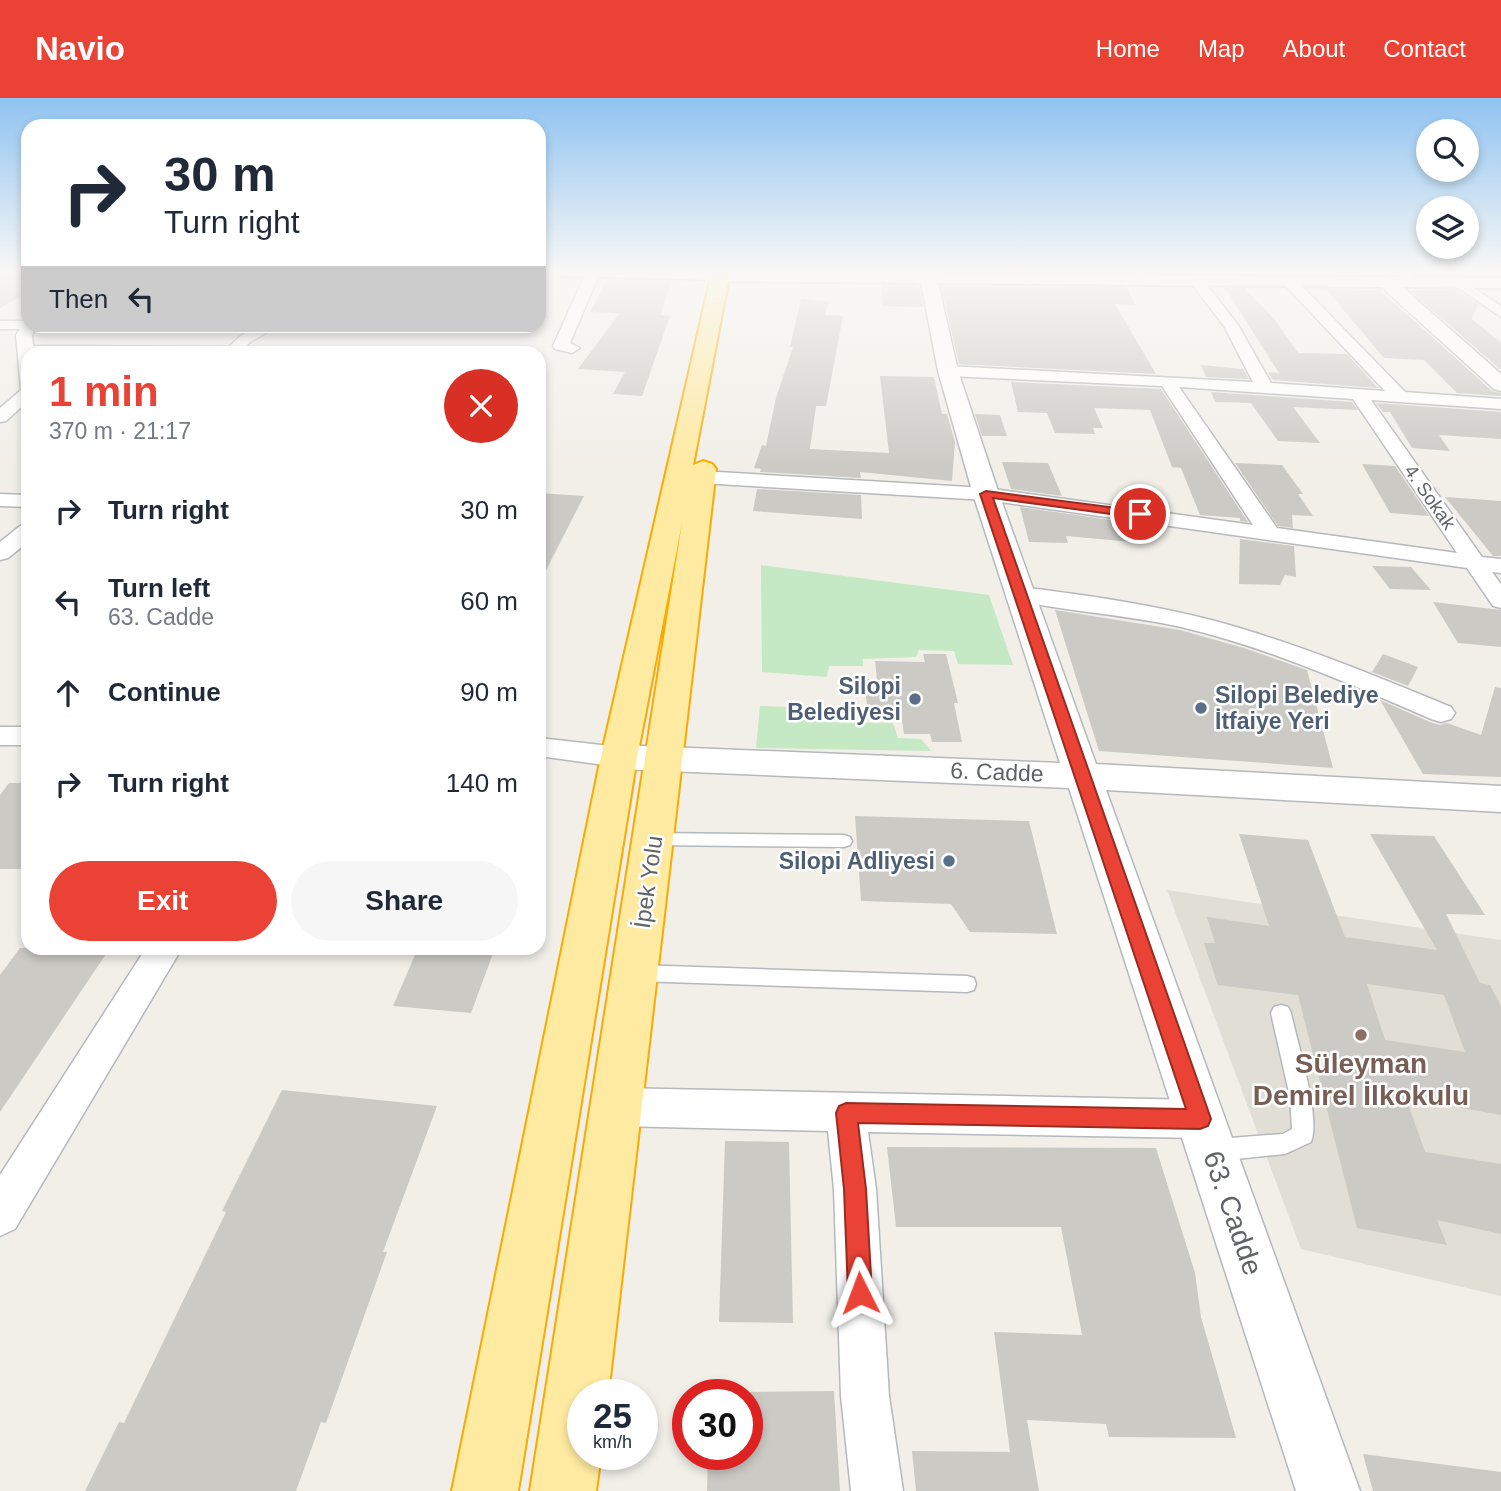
<!DOCTYPE html>
<meta charset="utf-8">
<style>
body{margin:0;font-family:Arial,sans-serif;background:#f6f6f7;color:#1f2937;height:100vh;display:flex;flex-direction:column;font-size:26px;white-space:nowrap}
*{box-sizing:border-box;margin:0}
p{font-size:23px;color:#747a83}
.icon{flex:none;width:38px;height:38px;fill:none;stroke:currentColor;stroke-width:2;stroke-linecap:round;stroke-linejoin:round}
.map{position:relative;flex:1;overflow:hidden}
.drawer{position:absolute;left:21px;top:248px;width:525px;height:609px;display:flex;flex-direction:column;background:#fff;border-radius:21px;box-shadow:0 4px 10px #0003}
.drawer>*{flex:none}
.guide{position:absolute;left:21px;top:21px;width:525px;height:214px;border-radius:21px;box-shadow:0 4px 10px #0003;background:#fff;color:#1f2937;overflow:hidden}
.buttons{position:absolute;left:1416px;top:21px;display:grid;gap:14px}
.buttons a{display:grid;place-items:center;width:63px;height:63px;border-radius:50%;background:#fff;box-shadow:0 4px 10px #0003;font-size:35px}
.speed{position:absolute;left:567px;top:1281px;display:flex;gap:14px;font-size:35px;font-weight:700;text-align:center}
.speed>*{display:grid;place-content:center;width:91px;height:91px;border-radius:50%;background:#fff;box-shadow:0 4px 10px #0003;line-height:1}
.speed small{font-size:18px;font-weight:400}
.speed .limit{border:10px solid #d22;background:#fff;color:#111}
.pin{position:absolute;display:grid;place-items:center;width:60px;height:60px;color:#fff;margin:-30px;border:4px solid #fff;border-radius:50%;box-shadow:0 2px 7px #0007}
.me{position:absolute;width:77px;margin:-38px;rotate:357deg;stroke-linejoin:round;filter:drop-shadow(0 0 5px #0008)}
.turn{display:flex;align-items:center;gap:24px;height:147px;padding:0 28px;font-size:32px}
.turn .icon{width:91px;height:91px;stroke-width:2.5}
.turn b{display:block;font-size:49px;line-height:60px}
.then{display:flex;align-items:center;height:66px;padding:0 28px;background:#0003;gap:14px;font-size:26px}
.round{display:grid;place-items:center;flex:none;width:74px;height:74px;border-radius:37px;background:#f6f6f7}
.summary{display:flex;align-items:center;justify-content:space-between;height:119px;padding:0 28px}
h1{font-size:42px;font-weight:700;line-height:52px;color:#ea4335}
.primary-button{display:flex;gap:14px;margin-top:auto;padding:14px 28px}
.primary-button a{flex:1;height:80px;border-radius:42px;background:#ea4335;color:#fff;font-size:28px;font-weight:700;line-height:80px;text-align:center}
.primary-button a+a{background:#f6f6f7;color:#1f2937}
ul{padding:0;list-style:none}
li{display:flex;align-items:center;gap:21px;height:91px;padding:0 28px}
li div{flex:1}
li b{display:block;font-size:26px}
li em{font-style:normal}
header{display:flex;align-items:center;gap:42px;box-sizing:border-box;height:98px;padding:0 35px;background:#ea4335;color:#fff}
header strong{font-size:33px}
nav{display:flex;gap:38px;margin-inline-start:auto;font-size:24px}
.map>svg:first-child{display:block}
.education{fill:#e1ded6}
.green{fill:#c5e8c5}
.building{fill:#cccac5;fill-rule:evenodd}
.lines{fill:none;stroke-linecap:round;stroke-linejoin:round}
.service-casing{stroke:#b5b8bc;stroke-width:3}
.minor-casing{stroke:#b5b8bc;stroke-width:3}
.tertiary-casing{stroke:#b5b8bc;stroke-width:3}
.secondary-casing{stroke:#b6babf;stroke-width:4}
.trunk-casing{stroke:#f9ab00;stroke-width:4}
.service{fill:#fff;fill-rule:evenodd}
.minor{fill:#fff;fill-rule:evenodd}
.tertiary{fill:#fff;fill-rule:evenodd}
.secondary{fill:#fff;fill-rule:evenodd}
.trunk{fill:#feeaa1;fill-rule:evenodd}
.route{fill:#ea4335;stroke:#982c22;stroke-width:2}
.service-dot{fill:#5c6f8a;stroke:#fff;stroke-width:2.5}
.education-dot{fill:#8d6e63;stroke:#fff;stroke-width:2.5}
.labels{text-anchor:middle;dominant-baseline:central;stroke-width:5;stroke-linejoin:round;paint-order:stroke}
.far-street-label{font-size:19px;fill:#5f6368;stroke:#fff}
.service-label{font-size:23px;font-weight:bold;fill:#4e5e75;stroke:#fff;text-anchor:end}
.street-label{font-size:23px;fill:#5f6368;stroke:#fff}
.near-education-label{font-size:28px;font-weight:bold;fill:#785e54;stroke:#fff}
.near-street-label{font-size:28px;fill:#5f6368;stroke:#fff}
</style>
<header>
<strong>Navio</strong>
<nav><a>Home</a><a>Map</a><a>About</a><a>Contact</a></nav>
</header>
<div class="map">
<svg width="1501" height="1393" viewBox="0 0 1501 1393">
<rect width="100%" height="100%" fill="#f1efe8"/>
<!-- education -->
<path class="education" d="M1167,792L1501,842V1198L1301,1151Z"/>
<!-- green -->
<path class="green" d="M761,467L989,497L1013,567L958,566L954,553L919,552L916,559L863,561V568H829L827,579L762,574Z
M760,608L817,610L820,624L893,625L898,640L921,641L931,653L756,650Z"/>
<!-- building -->
<path class="building" d="M0,174H28V194L0,210Z
M607,182L672,183L660,217L670,218L642,298L613,296L625,274L578,271L620,215L590,214Z
M881,187H919L923,209L883,208Z
M941,188L1126,189L1135,207L1115,206L1156,276L959,266Z
M1225,190H1244L1275,222L1298,255L1347,256L1378,290L1273,282L1268,274L1279,275Z
M1326,191L1380,192L1492,293L1501,295V298L1457,295L1424,262L1384,260Z
M1409,192H1457L1478,206L1472,221L1501,245V272Z
M801,201L828,203L825,217L843,218L826,308H816L810,351L889,355L880,278L934,279L942,316H947L955,344L952,383L860,374L861,380L760,374L761,371L754,370L762,347L766,348L776,300L793,249H790Z
M1201,267L1243,271L1249,281L1206,279Z
M1011,284L1161,291L1248,424L1240,423V420L1200,417L1181,370L1172,369L1150,312L1094,310L1103,330H1093L1095,336L1055,335L1047,315L1018,314Z
M1211,294L1352,304L1358,312L1293,309L1320,345L1278,343L1251,305L1215,304Z
M1376,305L1501,314V341L1439,337L1450,353L1412,350L1390,314H1383Z
M975,316L1000,317L1007,338H982Z
M1002,364L1048,365L1062,398L1011,391Z
M1235,365L1282,367L1303,396H1298L1313,418L1292,417L1293,430L1278,428Z
M1362,366L1395,368L1429,418L1390,415Z
M757,391L861,397L862,421L753,413Z
M539,395L584,398L539,486Z
M1445,399L1501,403V458H1493Z
M1020,409L1139,426L1143,445L1066,438L1068,445L1029,444Z
M1240,441L1294,448L1296,479L1285,477L1280,487L1239,486Z
M1372,468L1411,469L1431,492L1390,491Z
M1433,504L1501,512V549L1458,545Z
M1055,512L1180,532L1244,550L1307,572L1333,670L1099,653Z
M923,556H946L958,605H954L962,644H932L930,636H904L901,616H868L864,581H877L875,563L925,564Z
M1383,556L1418,569L1408,588L1372,574Z
M1495,589L1501,590V679L1423,676L1380,602L1430,624L1440,627L1447,625L1481,637Z
M9,685H28V771H0V697Z
M855,718L1029,723L1057,836L970,834L951,806L861,803Z
M1239,736L1308,742L1345,839L1437,852L1370,736L1434,738L1485,817L1446,816L1480,885L1490,887L1501,908V1017L1406,1000L1425,1054L1501,1066V1136L1437,1122L1447,1147L1357,1130L1298,897L1218,887L1204,845H1215L1207,819L1269,828ZM1367,886L1444,897L1465,954L1385,942Z
M20,850H110L0,1014V877Z
M418,850H495L471,915L393,908Z
M282,992L437,1008L383,1154H387L326,1325L321,1324L296,1393H85L119,1324L124,1325L226,1114L222,1113Z
M725,1043L789,1044L793,1225L719,1224Z
M887,1049L1156,1050L1195,1175L1201,1219L1236,1340L1109,1339L1106,1326L1027,1322L1039,1393H916L912,1353L1010,1354L994,1234L1082,1237L1061,1129H896Z
M834,1293L840,1393H707L708,1356H747V1294Z
M1363,1356L1501,1374V1393H1373Z"/>
<g class="lines">
<!-- service casing -->
<g class="service-casing">
<path id="service" d="M654,735L844,737L850,739L852,743L850,747L844,749L654,747L648,745L646,741L648,737Z
M637,867L967,878L974,880L976,886L974,892L967,894L637,883L630,881L628,875L630,869Z
M1281,907L1288,909L1291,915C1297,944 1321,1019 1311,1044L1285,1056L1217,1063L1209,1059L1206,1052L1209,1045L1217,1041L1283,1036L1292,1031L1290,999L1271,915L1274,909Z"/>
</g>
<!-- minor casing -->
<g class="minor-casing">
<path id="minor" d="M550,174H721L727,178L720,182L598,179L570,245L580,250L572,255L555,251L553,248L584,179L557,178Z
M1132,174H1146L1147,175L1140,179Z
M1394,174H1410L1415,179L1408,183Z
M1195,177L1200,178L1238,227L1271,285L1385,293L1283,185V179H1293L1405,294L1501,301V311L1371,302L1482,459L1501,461V475L1492,474L1501,486V510L1493,508L1467,470L986,402L701,385L694,383L691,379L694,375L701,373L986,390L1253,427L1162,288L948,278L940,273L948,268L1253,284L1224,228L1188,181ZM1179,289L1353,301L1457,455L1277,430Z
M1459,180L1501,208V219L1454,187V181Z
M0,223H28V228H36L32,237L33,248L229,249C243,234 257,226 277,228L249,245L241,256H28V303L6,323L0,324V310L21,292L16,237L20,231H0Z
M0,396L28,397V409L0,408Z
M28,427V444L8,460L0,462V444L20,428Z
M1020,489C1085,497 1151,506 1215,523C1296,545 1373,577 1451,609L1455,615L1451,621L1441,624L1431,621C1350,586 1267,549 1181,529C1125,516 1065,514 1012,501L1008,496L1012,491Z
M0,629H28V647H0Z
M539,640L619,649L629,652L633,659L629,666L619,669L539,658Z
M146,850H182L15,1131L0,1138V1077Z
M617,990L1200,1002L1214,1008L1220,1021L1214,1034L1200,1040L868,1034L876,1091L889,1298L903,1393H851L841,1298L834,1091L828,1033L617,1028L603,1022L597,1009L603,996Z"/>
</g>
<!-- tertiary casing -->
<g class="tertiary-casing">
<path id="tertiary" d="M924,174H942L937,180L958,273L999,396L1096,666L1501,688V714L1106,692L1360,1393H1296L1069,690L619,671L607,667L601,659L607,651L619,647L1060,665L973,396L938,273L920,179Z
M1385,178L1391,179L1501,276V293L1494,291L1379,187L1377,183L1379,179Z"/>
</g>
<!-- secondary casing -->
<g class="secondary-casing">
<path id="secondary" d="M714,174L1501,180V190L720,183L714,182L711,178Z"/>
</g>
<!-- trunk casing -->
<g class="trunk-casing">
<path id="trunk" d="M712,174H730L693,367L703,363L712,366L716,371L608,1297H583V1356H601L596,1393H530L682,425L637,659L518,1393H452L601,659Z"/>
</g>
<!-- service -->
<use href="#service" class="service"/>
<!-- minor -->
<use href="#minor" class="minor"/>
<!-- tertiary -->
<use href="#tertiary" class="tertiary"/>
<!-- secondary -->
<use href="#secondary" class="secondary"/>
<!-- trunk -->
<use href="#trunk" class="trunk"/>
</g>
<!-- sky -->
<linearGradient id="sky" x2="0" y2="1"><stop stop-color="#8fc3f1"/><stop offset="0.47" stop-color="#f9f8f5"/><stop offset="1" stop-color="#f9f8f5" stop-opacity="0"/></linearGradient>
<rect width="1501" height="369" fill="url(#sky)"/>
<!-- route -->
<path class="route" d="M986,393L1140,413L1145,416L1140,420L993,400L1211,1021L1208,1028L1200,1031L858,1025L866,1091L872,1195L869,1203L860,1207L851,1203L848,1195L844,1091L836,1015L839,1008L846,1005L1186,1011L980,396Z"/>
<!-- markers -->
<g class="service-dot">
<circle cx="915" cy="601" r="7"/>
<circle cx="1201" cy="610" r="7"/>
<circle cx="949" cy="763" r="7"/>
</g>
<circle class="education-dot" cx="1361" cy="937" r="7"/>
<g class="labels">
<!-- far-street labels -->
<g class="far-street-label">
<text transform="translate(1430 399) rotate(55)">4. Sokak</text>
</g>
<!-- service labels -->
<g class="service-label">
<text x="901" y="588">Silopi<tspan x="901" dy="26">Belediyesi</tspan></text>
<text x="1215" y="597" text-anchor="start">Silopi Belediye<tspan x="1215" dy="26">İtfaiye Yeri</tspan></text>
<text x="935" y="763">Silopi Adliyesi</text>
</g>
<!-- street labels -->
<g class="street-label">
<text transform="translate(997 674) rotate(2)">6. Cadde</text>
<text transform="translate(648 784) rotate(-82)">İpek Yolu</text>
</g>
<!-- near-education labels -->
<g class="near-education-label">
<text x="1361" y="965">Süleyman<tspan x="1361" dy="32">Demirel İlkokulu</tspan></text>
</g>
<!-- near-street labels -->
<g class="near-street-label">
<text transform="translate(1233 1115) rotate(71)">63. Cadde</text>
</g>
</g>
</svg>
<div class="buttons">
<a><svg class="icon" aria-label="search" viewBox="0 0 24 24"><circle cx="10" cy="10" r="6"/><path d="M15 15l6 6"/></svg></a>
<a><svg class="icon" aria-label="layers" viewBox="0 0 24 24"><path d="M12 4l9 5-9 5-9-5zM3 14l9 5 9-5"/></svg></a>
</div>
<div class="speed"><div>25<small>km/h</small></div><div class="limit">30</div></div>
<div class="pin" style="left:1140px;top:416px;background:#d93025"><svg class="icon" aria-label="arrive" viewBox="0 0 24 24"><path d="M6 21V4h12l-3 4 3 4H6"/></svg></div>
<svg class="me" style="left:860px;top:1195px" viewBox="-20 -20 40 40"><path d="M0-17L14 15 0 8-14 15z" fill="#ea4335" stroke="#fff" stroke-width="4"/></svg>
<div class="guide">
<div class="turn"><svg class="icon" aria-label="right" viewBox="0 0 24 24"><path d="M7 20v-9h11M14 6l5 5-5 5"/></svg><div><b>30 m</b>Turn right</div></div>
<div class="then">Then<svg class="icon" aria-label="left" viewBox="0 0 24 24"><path d="M17 20v-9H6M10 6l-5 5 5 5"/></svg></div>
</div>
<section class="drawer">
<div class="summary"><div><h1>1 min</h1><p>370 m · 21:17</p></div><a class="round" style="background:#d93025;color:#fff"><svg class="icon" aria-label="close" viewBox="0 0 24 24"><path d="M6 6l12 12M18 6L6 18"/></svg></a></div>
<ul>
<li><svg class="icon" aria-label="right" viewBox="0 0 24 24"><path d="M7 20v-9h11M14 6l5 5-5 5"/></svg><div><b>Turn right</b></div><em>30 m</em></li>
<li><svg class="icon" aria-label="left" viewBox="0 0 24 24"><path d="M17 20v-9H6M10 6l-5 5 5 5"/></svg><div><b>Turn left</b><p>63. Cadde</p></div><em>60 m</em></li>
<li><svg class="icon" aria-label="ahead" viewBox="0 0 24 24"><path d="M12 20V5M6 11l6-6 6 6"/></svg><div><b>Continue</b></div><em>90 m</em></li>
<li><svg class="icon" aria-label="right" viewBox="0 0 24 24"><path d="M7 20v-9h11M14 6l5 5-5 5"/></svg><div><b>Turn right</b></div><em>140 m</em></li>
</ul>
<div class="primary-button"><a>Exit</a><a>Share</a></div>
</section>
</div>
